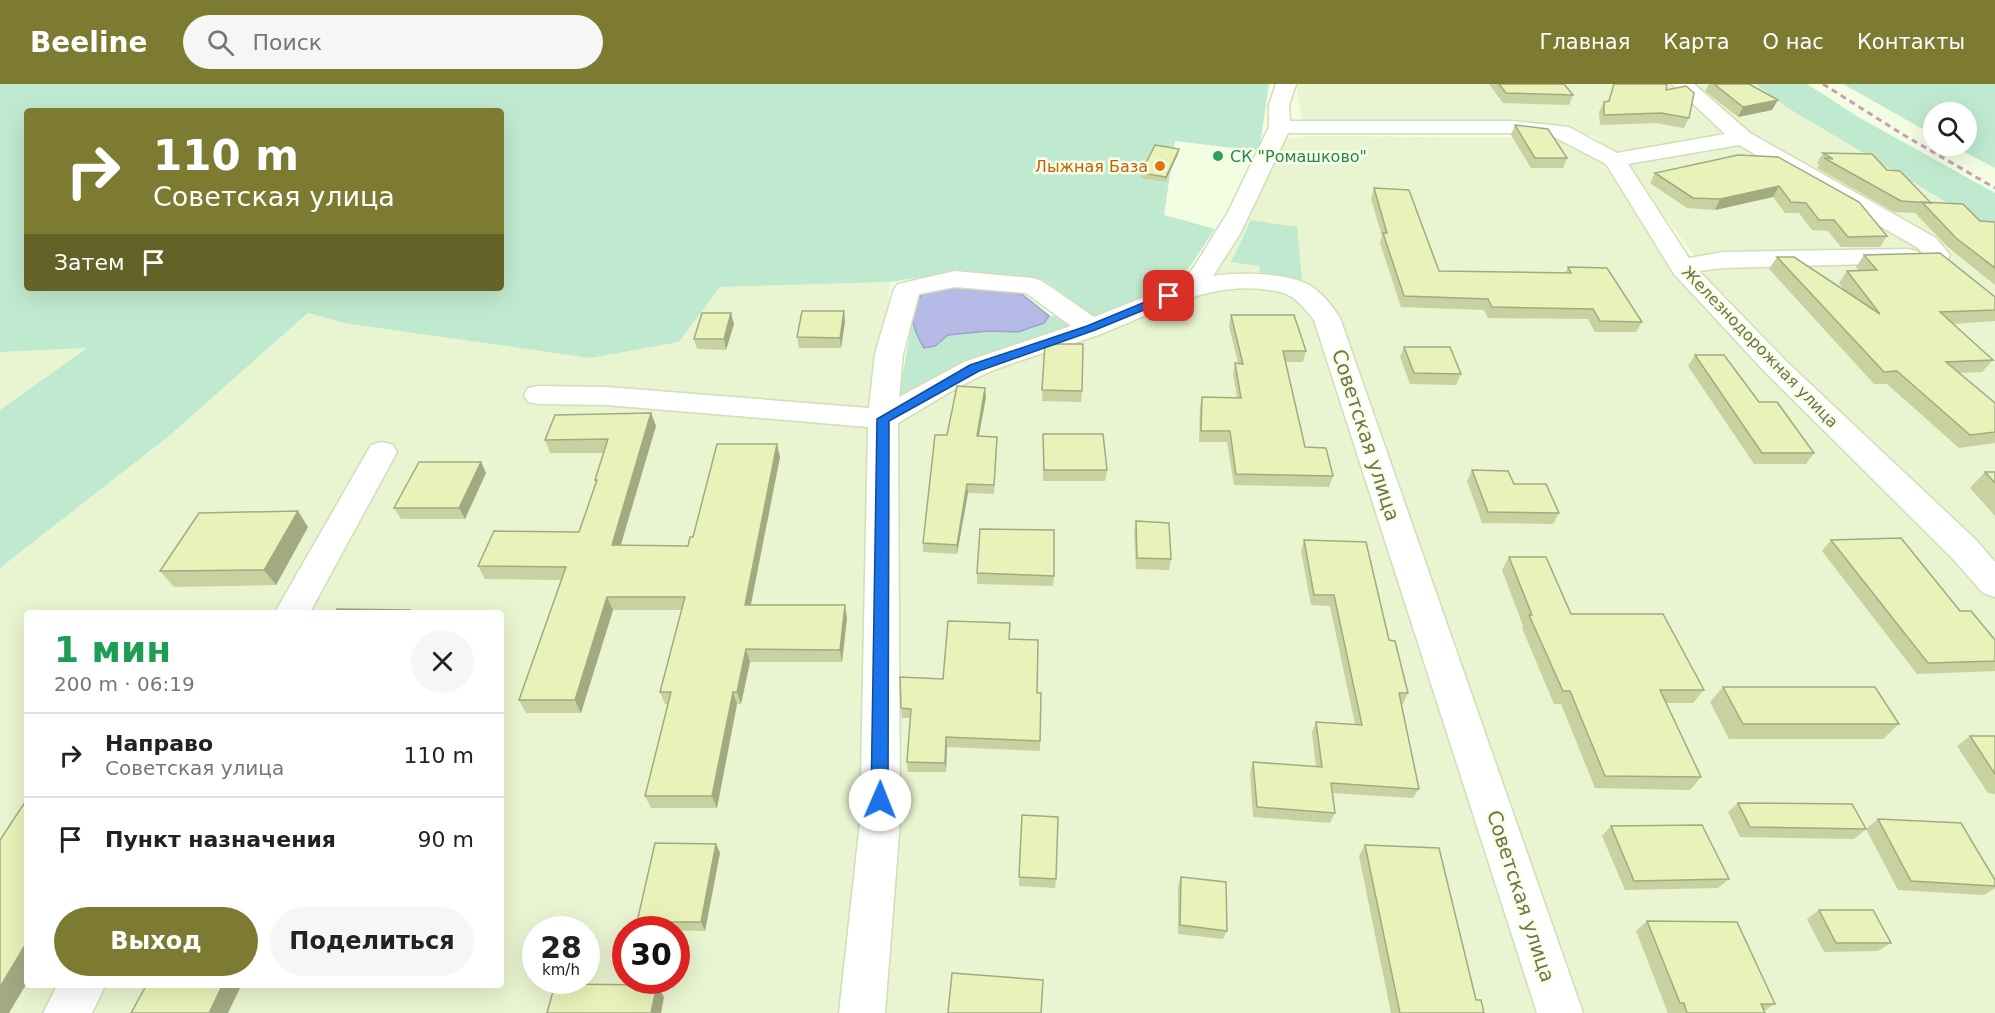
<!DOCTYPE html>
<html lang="ru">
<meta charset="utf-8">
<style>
body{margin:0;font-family:"DejaVu Sans",sans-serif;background:#f6f6f6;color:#222;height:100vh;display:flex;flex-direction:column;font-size:22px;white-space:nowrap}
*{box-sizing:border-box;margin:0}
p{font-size:20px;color:#767676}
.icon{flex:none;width:33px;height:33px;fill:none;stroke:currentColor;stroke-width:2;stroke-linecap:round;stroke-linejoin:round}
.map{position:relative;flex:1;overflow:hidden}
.sheet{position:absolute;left:24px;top:526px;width:480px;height:378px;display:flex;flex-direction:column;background:#fff;border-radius:6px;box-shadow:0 6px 24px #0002}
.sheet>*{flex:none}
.banner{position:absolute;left:24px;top:24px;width:480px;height:183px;border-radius:6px;box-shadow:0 6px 24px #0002;background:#7c7b31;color:#fff;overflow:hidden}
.tools{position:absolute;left:1923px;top:18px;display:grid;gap:12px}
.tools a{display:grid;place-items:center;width:54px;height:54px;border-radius:50%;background:#fff;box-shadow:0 6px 24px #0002;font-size:30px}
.speed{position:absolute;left:522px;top:832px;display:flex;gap:12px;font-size:30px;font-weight:700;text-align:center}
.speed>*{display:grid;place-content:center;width:78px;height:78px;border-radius:50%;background:#fff;box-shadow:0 6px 24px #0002;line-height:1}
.speed small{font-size:15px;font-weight:400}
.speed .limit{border:9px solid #d22;background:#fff;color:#111}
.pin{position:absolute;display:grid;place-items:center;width:51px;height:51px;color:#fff;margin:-26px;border-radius:12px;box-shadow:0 3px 9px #0006}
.me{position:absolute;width:66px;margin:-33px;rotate:1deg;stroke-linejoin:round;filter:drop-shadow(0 0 4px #0008)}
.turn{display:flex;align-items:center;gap:21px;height:126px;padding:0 30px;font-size:27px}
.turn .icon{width:78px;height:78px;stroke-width:2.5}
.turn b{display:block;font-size:42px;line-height:51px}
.then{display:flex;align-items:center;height:57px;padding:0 30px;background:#0003;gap:12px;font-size:22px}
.round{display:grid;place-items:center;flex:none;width:63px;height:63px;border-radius:32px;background:#f6f6f6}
.headline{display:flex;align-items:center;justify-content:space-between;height:102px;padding:0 30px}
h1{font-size:36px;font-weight:700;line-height:45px;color:#1e9e55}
.cta{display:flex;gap:12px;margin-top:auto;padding:12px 30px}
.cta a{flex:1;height:69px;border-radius:36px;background:#7c7b31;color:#fff;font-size:24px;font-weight:700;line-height:69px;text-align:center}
.cta a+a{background:#f6f6f6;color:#222}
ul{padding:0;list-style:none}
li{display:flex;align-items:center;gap:18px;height:84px;padding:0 30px;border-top:2px solid #e0e0e0}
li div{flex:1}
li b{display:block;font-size:22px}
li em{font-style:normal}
header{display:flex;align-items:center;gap:36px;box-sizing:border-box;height:84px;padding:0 30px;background:#7c7b31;color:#fff}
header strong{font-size:28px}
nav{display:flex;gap:33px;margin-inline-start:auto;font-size:21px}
.search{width:420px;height:54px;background:#f6f6f6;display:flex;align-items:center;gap:15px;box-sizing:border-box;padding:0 21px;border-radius:33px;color:#767676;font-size:22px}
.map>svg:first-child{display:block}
.residential{fill:#e9f4d0;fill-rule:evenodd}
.green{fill:#c0eacf;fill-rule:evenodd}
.water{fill:#b6bae6;stroke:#9ca1d8;stroke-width:1.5}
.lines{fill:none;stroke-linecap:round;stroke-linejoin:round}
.minor-casing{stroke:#d4dcb8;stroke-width:3}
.minor{fill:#fff;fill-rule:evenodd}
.rail{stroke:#c6a0bb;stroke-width:3;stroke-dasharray:6 4.5;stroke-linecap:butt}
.wall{fill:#c8d19f}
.shaded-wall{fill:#a3aa82}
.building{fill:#e9f3b9;stroke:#a3aa82;stroke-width:1.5}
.route{fill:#1a73e8;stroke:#114b97;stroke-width:1.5}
.leisure-dot{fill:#2e9e5b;stroke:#f7ffe8;stroke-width:2}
.food-dot{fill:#e8710a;stroke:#f7ffe8;stroke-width:2}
.labels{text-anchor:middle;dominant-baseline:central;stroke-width:5;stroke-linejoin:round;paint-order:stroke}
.far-leisure-label{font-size:16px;fill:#27864d;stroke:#f7ffe8;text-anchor:start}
.far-food-label{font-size:16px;fill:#c56008;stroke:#f7ffe8;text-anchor:end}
.far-street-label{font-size:16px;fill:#6f7548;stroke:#f7ffe8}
.street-label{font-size:20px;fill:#6f7548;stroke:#f7ffe8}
</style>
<header>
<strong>Beeline</strong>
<div class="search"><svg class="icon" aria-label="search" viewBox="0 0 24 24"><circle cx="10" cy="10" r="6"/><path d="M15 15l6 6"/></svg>Поиск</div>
<nav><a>Главная</a><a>Карта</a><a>О нас</a><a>Контакты</a></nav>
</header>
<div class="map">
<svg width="1995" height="929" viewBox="0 0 1995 929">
<rect width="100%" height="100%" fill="#f2fde2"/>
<!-- residential -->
<path class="residential" d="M1296,0H1756L1786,23L1995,147V929H0V484L169,352L308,229L344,239L679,258L720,203L890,198L876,338L981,290L1194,215L1225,174L1283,57L1304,52L1553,54L1581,64L1605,81L1675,188L1708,189L1627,84L1596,53L1550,42L1302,38ZM27,530H501V902H27ZM536,846H586V897H536ZM626,846H676V897H626Z
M88,264L0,326V268Z"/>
<!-- green -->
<path class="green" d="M0,0H1269L1259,67L1175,57L1164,131L1215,145L1176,203L1096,234L1044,196L955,188L890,198L720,203L679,258L590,274L344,239L308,229L169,352L0,484V326L87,264L0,268ZM27,27H501V204H27Z
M1756,0H1807L1860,34L1995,109V147L1786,23Z
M1843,0H1995V84L1953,62H1966V28H1934L1933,51Z
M1251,136L1297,143L1302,196L1260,191L1259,182L1231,178Z
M1049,232H1060L1073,243L897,323L912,237L919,255L935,262C940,258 945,252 950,251C977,243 1033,257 1049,232Z"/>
<!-- water -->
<path class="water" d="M993,202L1023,211L1049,232L1044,239L1018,248L989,247L948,251L935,262L924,264C910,240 906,225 927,205Z"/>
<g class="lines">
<!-- minor casing -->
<g class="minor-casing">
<path id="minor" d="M1276,0H1296L1289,21L1290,37H1512L1569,43L1617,69L1725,50L1672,0H1694L1750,49L1936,154L1950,171L1947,176C1932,180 1928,175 1918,164L1739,61L1628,80L1689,174L1723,168L1908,165L1917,167L1920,172L1917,177L1908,179L1723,184L1699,187L1785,276L1977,457L1995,478V513L1983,509L1953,475L1765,288L1674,190L1606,80L1556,54L1512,49H1288L1240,150L1213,192C1238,188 1295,188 1315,205C1325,213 1334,224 1340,234L1583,929H1537L1314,236C1304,224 1296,212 1280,208C1214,193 1160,227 1101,250C1063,264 1022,274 985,290C955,303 926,323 898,339L900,738L885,929H839L860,738L868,343L607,321L538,320L528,318L524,311L528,304L538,302L607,303L869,324L875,270L894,205L898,200L955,187L1033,194L1042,197L1094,233L1180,199L1194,183L1228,128L1269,43V21ZM955,203L1026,209L1071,242L964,278L899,313L903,270L919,210Z
M382,358L393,361L397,368L309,530H274L371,361Z
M57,902H105L92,929H43Z"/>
</g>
<!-- minor -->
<use href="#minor" class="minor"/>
<!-- rail -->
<path class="rail" d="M1823,0L1902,50L1995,104"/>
</g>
<!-- wall -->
<path class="wall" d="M1489,0H1564L1573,11L1569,21L1503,19Z
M1614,0H1667L1666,6L1689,34L1684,44L1656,39L1600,41L1599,28L1604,18L1608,17Z
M1709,0H1749L1772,26L1738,33L1705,7Z
M1515,41L1567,74L1563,84H1531L1511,51Z
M1823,69L1887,86L1931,119L1980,137L1995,138V201L1949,164L1915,129L1894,128L1817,84L1820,81L1817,79Z
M1178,70L1165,98L1141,94V89Z
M1738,71L1887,152L1880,163H1841L1828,147L1812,146L1799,129H1785L1773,113L1715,126L1687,124L1650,99L1655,89Z
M1374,104L1439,187L1565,189L1568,183L1642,238L1636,248H1595L1588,235L1488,234L1484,226L1401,223L1380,159L1382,152L1371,115Z
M1864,171L1995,213V237L1953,240L1993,276L1982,288L1959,289L1995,319V359L1959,364L1887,300H1874L1769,185L1777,173L1843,205L1839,199L1847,187H1859L1856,183Z
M844,227L845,238L841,264H799L797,253Z
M1231,231L1306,267L1303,278H1286L1305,363L1333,392L1329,403L1234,401L1227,358H1199L1200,323L1202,313H1237L1233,290L1235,279H1238L1229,242Z
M734,240L726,266L697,265L694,255Z
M1045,260L1082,307L1081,318L1042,317Z
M1404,263L1461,290L1456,301L1410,300L1400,273Z
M1695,271L1759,318L1814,369L1806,380H1754L1688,282Z
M986,313L979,352L997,362L994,410L968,409L957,470L923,468V459L947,351Z
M651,329L656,342L620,461L688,462L693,453L780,373L751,521L847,534L842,578H750L741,620H737L717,724H651L645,712L668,620H665L660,608L682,526H613L581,629H526L519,616L562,496L485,495L478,482L579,448L596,399L595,396L604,369H550L545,356Z
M1043,350L1107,386L1105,397H1043Z
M481,378L486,389L465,435H401L394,424Z
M1472,386L1514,400L1559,429L1553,440L1482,439L1467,397Z
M1985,388H1995V432L1970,404Z
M1136,437L1171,475L1169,486L1136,485L1134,448Z
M308,443L276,501L174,503L160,487Z
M1304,456L1389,556L1408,609L1403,620H1401L1419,705L1413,714L1332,709L1335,729L1330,739L1253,733L1250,688L1253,678L1316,683L1312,648L1316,638L1355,640L1330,522L1311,521L1301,467Z
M1831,456L1960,527L1995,556V587L1917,590L1822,467Z
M1509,473L1571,530L1704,606L1693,619H1666L1701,693L1690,706L1595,704L1561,620H1554L1522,544L1523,542L1502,486Z
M977,489L1054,492L1053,502L977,500Z
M1009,555L1037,609H1041L1040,667L947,663L946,688H908L907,678L910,634H902L901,624L943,595Z
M1723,603L1899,640L1883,655H1729L1710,618Z
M1970,652H1995V710L1988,709L1957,662Z
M1738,719L1866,745L1878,735L1995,796V804L1984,811L1898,806L1866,745L1854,755L1740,753L1728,728Z
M1022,731L1056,795L1055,804L1019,802Z
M1611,742L1729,795L1718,804L1625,806L1602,752Z
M716,760L720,769L705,847L642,846L637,838Z
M1365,761L1476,916L1484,929H1391L1359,772Z
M1181,793L1227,847L1223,855L1178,850V802Z
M1819,826L1891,859L1878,867L1824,868L1807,835Z
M1647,837L1775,920L1764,927L1765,929H1668L1636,847Z"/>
<!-- shaded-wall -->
<path class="shaded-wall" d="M1778,16L1772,26L1738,33L1743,23Z
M1179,65L1178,70L1165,98L1166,93Z
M1779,102L1773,113L1715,126L1720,115Z
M844,227L845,238L841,264L840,254Z
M731,229L734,240L726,266L724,255Z
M985,304L986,313L977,361V352Z
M651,329L656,342L617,474L612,461Z
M777,360L780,373L748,534L745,521Z
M481,378L486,389L465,435L459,424Z
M967,400L968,409L957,470V461Z
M298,427L308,443L276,501L264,486Z
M607,513L613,526L581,629L575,616Z
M845,521L847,534L842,578L840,566Z
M746,565L750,578L741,620L737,608Z
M733,608L737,620L717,724L712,712Z
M946,653L947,663L946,688L945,679Z
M716,760L720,769L705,847L701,838Z
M27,858V899L9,929H0V903Z
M657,901L664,913L661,929H651Z
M222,902H241L228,929H209Z"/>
<!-- building -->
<path class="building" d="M1499,0H1564L1573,11L1506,9Z
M1614,0H1667L1666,6L1686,2L1694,9L1689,34L1661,29L1604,31V18L1609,17Z
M1714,0H1749L1778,16L1743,23Z
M1515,41L1548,45L1567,74H1535Z
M1155,61L1179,65L1166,93L1141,89Z
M1823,69L1872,70L1887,86L1900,87L1931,119L1901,117L1824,74L1833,75Z
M1738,71L1778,73L1859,118L1887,152L1848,153L1834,136H1819L1806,119L1791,118L1779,102L1720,115L1693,114L1655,89Z
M1374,104L1409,106L1439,187L1571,189L1568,183L1607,184L1642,238L1600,237L1593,225L1492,223L1488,215L1404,212L1383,149H1387Z
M1922,118L1963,120L1980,137L1995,138V184L1956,154Z
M1940,169L1995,213V226L1940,228L1993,276L1946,278L1995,319V348L1970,351L1897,287L1884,288L1777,173H1794L1880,230L1847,187L1877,186L1864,171Z
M802,227H844L840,254L797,253Z
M702,229H731L724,255H694Z
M1231,231H1294L1306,267H1283L1305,363L1326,364L1333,392L1236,390L1230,347H1201L1202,313L1241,314L1235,279L1243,280Z
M1045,260H1083L1082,307L1042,306Z
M1404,263H1450L1461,290L1414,289Z
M1695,271H1724L1759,318H1777L1814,369H1762Z
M957,302L985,304L977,352L997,353L994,401L967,400L957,461L923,459L935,351H947Z
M651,329L612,461L688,462L690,453H693L717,360H777L745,521H845L840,566L746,565L737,608H733L712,712H645L671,608H660L685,513H607L575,616H519L566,483L478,482L494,447L579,448L597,396H595L608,355L545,356L555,331Z
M1043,350H1103L1107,386H1044Z
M419,378H481L459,424H394Z
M1472,386L1508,387L1514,400H1546L1559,429L1488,428Z
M1985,388H1995V399Z
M298,427L264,486L160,487L199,429Z
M1136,437L1169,439L1171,475L1137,474Z
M980,445L1054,446V492L977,489Z
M1901,454L1960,527H1971L1995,556V577L1928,579L1831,456Z
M1304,456L1366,458L1389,556L1395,557L1408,609H1399L1419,705L1331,699L1335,729L1257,723L1253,678L1322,683L1316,638L1362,641L1334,511H1314Z
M1509,473H1546L1571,530H1663L1704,606H1660L1701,693L1605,692L1570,607H1563L1529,531H1532Z
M337,525L410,526L408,530H335Z
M948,537L1010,539L1009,555L1038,556L1037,609H1041L1040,657L946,653L945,679L907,678L911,625L901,624L900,593L943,595Z
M1723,603H1875L1899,640H1743Z
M1970,652H1995V690Z
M27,715V858L0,903V756Z
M1738,719L1852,720L1866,745L1750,743Z
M1022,731L1058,733L1056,795L1019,793Z
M1878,735L1961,739L1995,796V802L1911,797Z
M1702,741L1729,795L1634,797L1611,742Z
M655,759L716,760L701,838H637Z
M1365,761L1439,764L1476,916H1481L1484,929H1400Z
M1181,793L1226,798L1227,847L1180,841Z
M1819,826H1873L1891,859H1836Z
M1647,837L1737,838L1775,920H1761L1765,929H1687L1684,919H1680Z
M952,889L1043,896L1041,929H948Z
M555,900L657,901L651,929H547Z
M146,902H222L209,929H131Z"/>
<!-- route -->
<path class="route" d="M1169,208L1175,212L1173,214L1095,246L979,287L889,337L888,716L886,721L880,723L874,721L871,716L877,335L970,281L1087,242Z"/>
<!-- markers -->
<circle class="leisure-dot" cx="1218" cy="72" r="6"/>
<circle class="food-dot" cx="1160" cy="82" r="6"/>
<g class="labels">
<!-- far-leisure labels -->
<g class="far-leisure-label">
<text x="1230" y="72">СК "Ромашково"</text>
</g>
<!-- far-food labels -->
<g class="far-food-label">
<text x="1148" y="82">Лыжная База</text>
</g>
<!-- far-street labels -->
<g class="far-street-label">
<text transform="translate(1760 263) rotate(46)">Железнодорожная улица</text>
</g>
<!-- street labels -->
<g class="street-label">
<text transform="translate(1366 351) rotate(72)">Советская улица</text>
<text transform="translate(1521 812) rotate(72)">Советская улица</text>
</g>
</g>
</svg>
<div class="tools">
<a><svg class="icon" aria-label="search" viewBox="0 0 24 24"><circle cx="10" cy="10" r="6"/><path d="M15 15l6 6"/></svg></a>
</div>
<div class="speed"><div>28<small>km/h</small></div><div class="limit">30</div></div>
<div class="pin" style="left:1169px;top:212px;background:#d93025"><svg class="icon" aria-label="arrive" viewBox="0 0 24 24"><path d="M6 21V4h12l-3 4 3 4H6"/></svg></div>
<svg class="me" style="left:880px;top:716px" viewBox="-20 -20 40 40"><circle r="19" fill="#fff"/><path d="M0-13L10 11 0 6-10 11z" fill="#1a73e8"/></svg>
<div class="banner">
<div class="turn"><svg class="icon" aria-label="right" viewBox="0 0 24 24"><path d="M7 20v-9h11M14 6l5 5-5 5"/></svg><div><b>110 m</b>Советская улица</div></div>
<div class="then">Затем<svg class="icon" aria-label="arrive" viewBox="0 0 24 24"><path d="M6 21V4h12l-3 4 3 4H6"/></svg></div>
</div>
<section class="sheet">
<div class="headline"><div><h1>1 мин</h1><p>200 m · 06:19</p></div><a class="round"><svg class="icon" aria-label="close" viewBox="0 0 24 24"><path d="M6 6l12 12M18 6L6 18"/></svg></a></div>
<ul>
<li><svg class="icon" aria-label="right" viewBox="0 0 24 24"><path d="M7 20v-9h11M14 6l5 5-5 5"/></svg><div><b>Направо</b><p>Советская улица</p></div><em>110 m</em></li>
<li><svg class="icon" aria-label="arrive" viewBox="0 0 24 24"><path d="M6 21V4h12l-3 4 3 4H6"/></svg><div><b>Пункт назначения</b></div><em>90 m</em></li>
</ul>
<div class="cta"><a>Выход</a><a>Поделиться</a></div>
</section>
</div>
